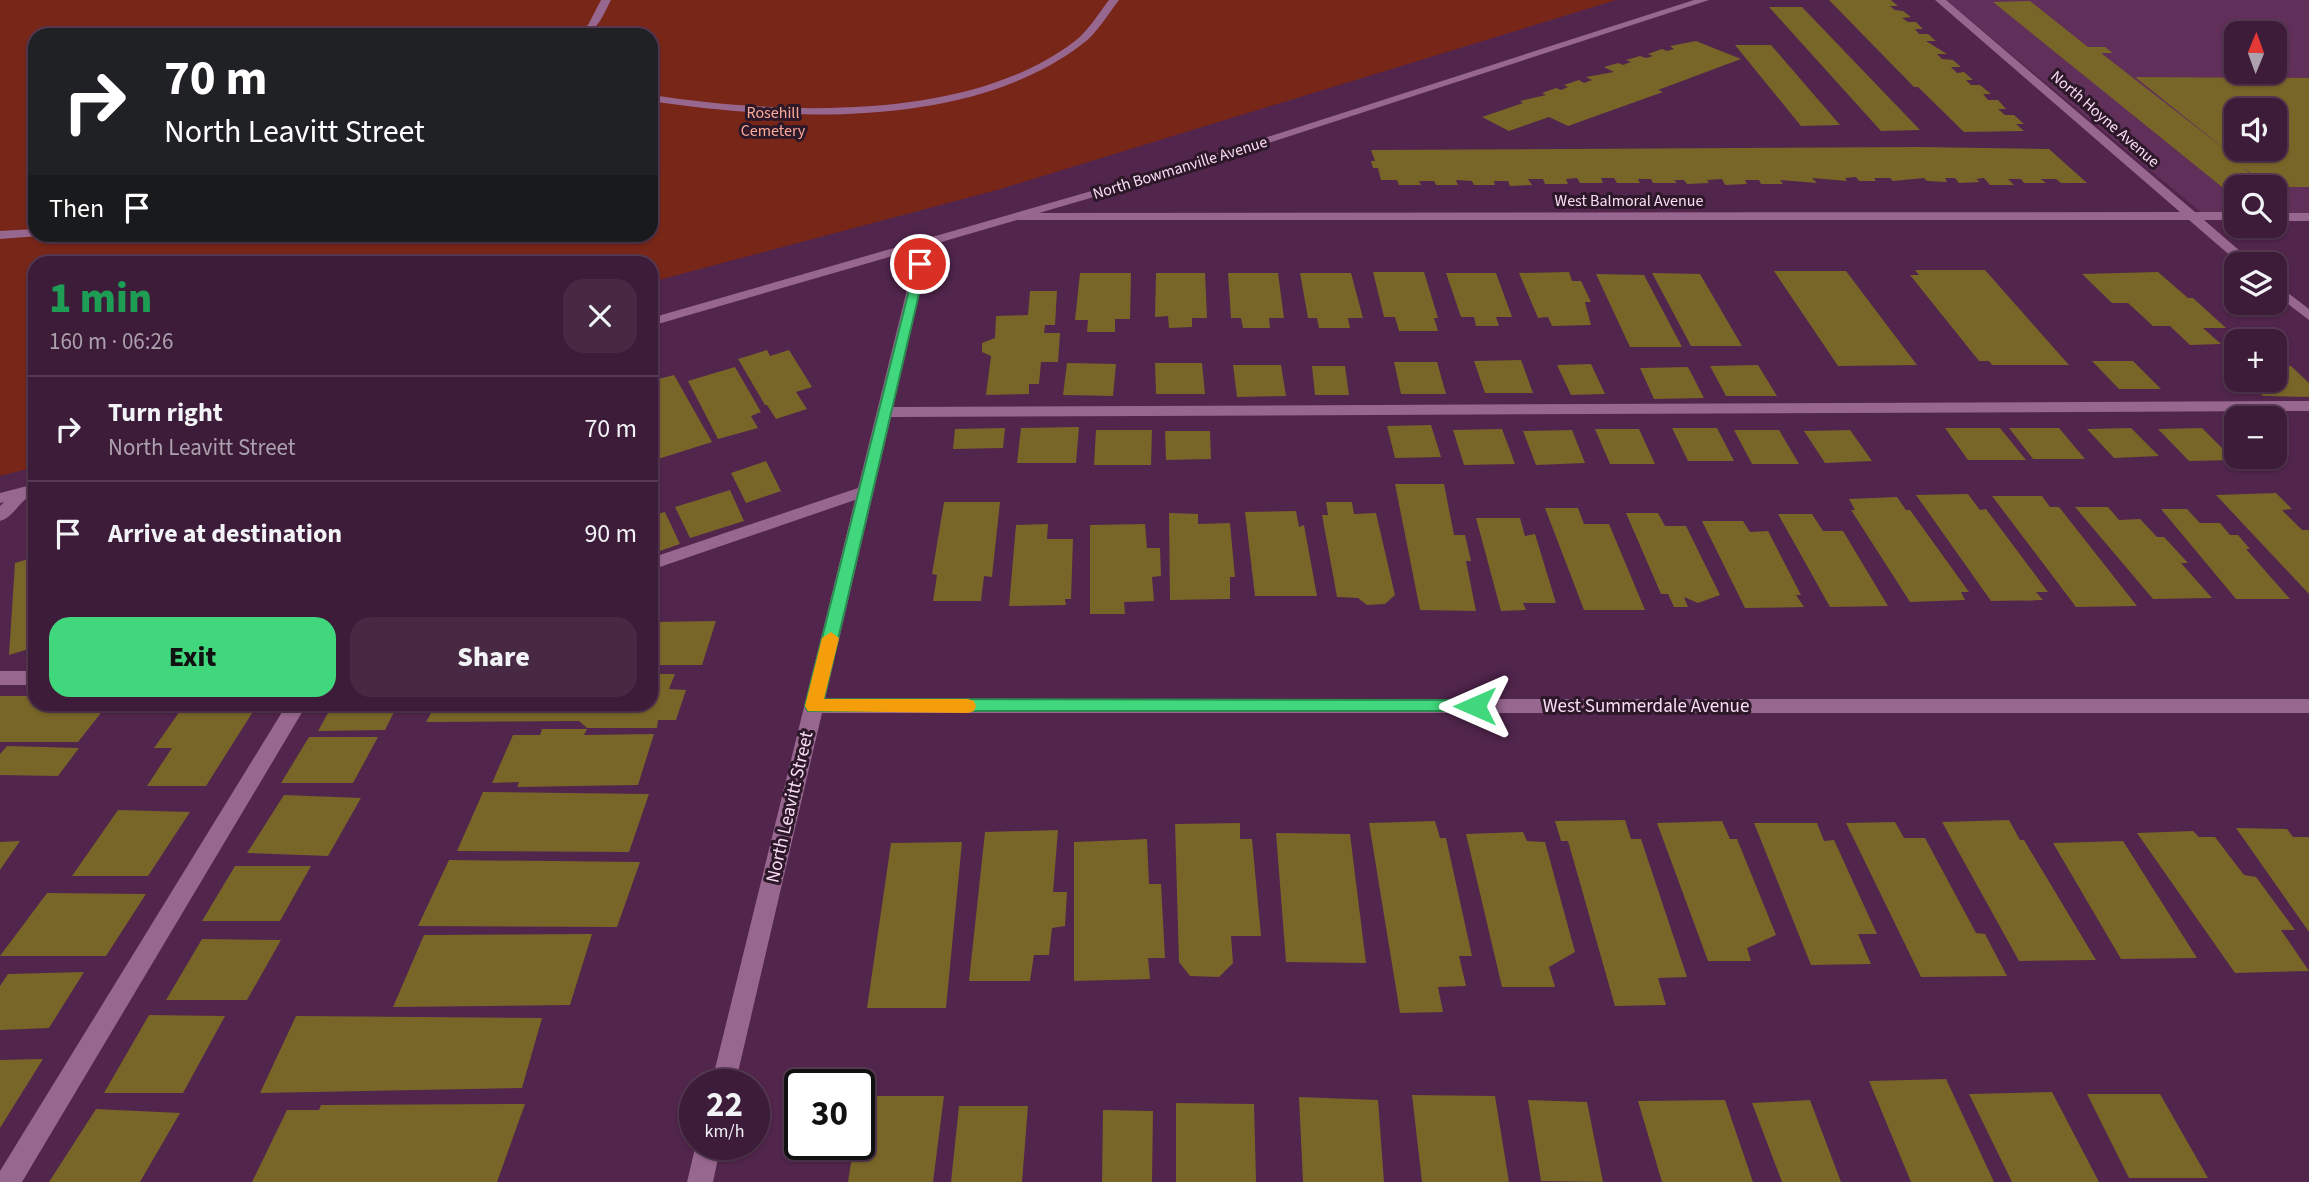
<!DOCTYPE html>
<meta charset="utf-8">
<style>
body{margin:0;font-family:"Source Sans 3",sans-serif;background:#482944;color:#f1f3f6;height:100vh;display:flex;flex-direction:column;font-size:26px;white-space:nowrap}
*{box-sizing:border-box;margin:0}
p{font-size:23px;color:#ada1ae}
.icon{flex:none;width:38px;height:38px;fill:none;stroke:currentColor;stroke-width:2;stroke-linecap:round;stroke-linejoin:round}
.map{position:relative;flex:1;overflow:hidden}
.drawer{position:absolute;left:28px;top:256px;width:630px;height:455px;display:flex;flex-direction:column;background:#3d1c39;border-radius:21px;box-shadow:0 2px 5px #0004,0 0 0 2px #563a53}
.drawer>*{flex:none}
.banner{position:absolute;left:28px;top:28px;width:630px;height:214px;border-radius:21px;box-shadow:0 2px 5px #0004,0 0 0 2px #563a53;background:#202124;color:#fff;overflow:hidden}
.needle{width:46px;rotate:1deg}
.controls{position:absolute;left:2224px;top:21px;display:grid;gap:14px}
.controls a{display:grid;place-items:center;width:63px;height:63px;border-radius:14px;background:#3d1c39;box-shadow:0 2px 5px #0004,0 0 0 2px #563a53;font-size:35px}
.speed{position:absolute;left:679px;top:1069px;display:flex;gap:14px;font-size:35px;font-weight:700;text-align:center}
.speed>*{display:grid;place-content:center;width:91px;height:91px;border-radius:50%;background:#3d1c39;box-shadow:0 2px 5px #0004,0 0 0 2px #563a53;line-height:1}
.speed small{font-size:18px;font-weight:400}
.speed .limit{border:4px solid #111;border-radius:10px;background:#fff;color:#111}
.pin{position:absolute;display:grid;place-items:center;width:60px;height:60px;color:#fff;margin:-30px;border:4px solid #fff;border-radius:50%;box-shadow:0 2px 7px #0007}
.me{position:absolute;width:77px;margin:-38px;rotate:270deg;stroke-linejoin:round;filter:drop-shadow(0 0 5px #0008)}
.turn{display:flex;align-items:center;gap:24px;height:147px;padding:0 21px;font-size:32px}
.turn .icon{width:91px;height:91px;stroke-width:2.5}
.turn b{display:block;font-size:49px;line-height:60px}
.then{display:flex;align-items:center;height:66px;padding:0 21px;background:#0003;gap:14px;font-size:26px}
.round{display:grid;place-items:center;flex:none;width:74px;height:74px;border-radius:21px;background:#482944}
.overview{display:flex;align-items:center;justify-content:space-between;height:119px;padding:0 21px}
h1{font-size:42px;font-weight:800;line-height:52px;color:#1e9e55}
.action{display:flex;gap:14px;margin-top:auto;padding:14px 21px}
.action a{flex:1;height:80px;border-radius:21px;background:#41d77c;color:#111;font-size:28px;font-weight:800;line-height:80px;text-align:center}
.action a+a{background:#482944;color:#f1f3f6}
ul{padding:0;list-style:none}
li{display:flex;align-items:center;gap:21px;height:105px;padding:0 21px;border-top:2px solid #563a53}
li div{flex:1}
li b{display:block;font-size:26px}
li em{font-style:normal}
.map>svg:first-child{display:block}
.built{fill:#602f5a;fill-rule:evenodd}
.green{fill:#782618;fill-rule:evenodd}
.building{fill:#786528;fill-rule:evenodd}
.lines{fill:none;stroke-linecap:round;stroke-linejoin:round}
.minor{fill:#986790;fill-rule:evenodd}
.route{fill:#41d77c;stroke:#2a8c51;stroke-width:2}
.slow{fill:#f59e0b}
.labels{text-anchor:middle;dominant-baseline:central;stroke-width:6;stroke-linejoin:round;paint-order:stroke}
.far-park-label{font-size:16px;fill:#fdab99;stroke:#2c1829}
.far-street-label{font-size:16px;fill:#f9ddf3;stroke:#2c1829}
.street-label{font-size:19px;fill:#f9ddf3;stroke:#2c1829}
</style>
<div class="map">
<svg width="2309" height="1182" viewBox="0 0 2309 1182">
<rect width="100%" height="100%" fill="#51254c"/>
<!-- built -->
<path class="built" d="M1946,0H2309V217H2275V187H2236V217L2208,218ZM2236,33H2275V72H2236ZM2236,110H2275V149H2236Z"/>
<!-- green -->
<path class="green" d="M0,0H1616L997,190L651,282V262H35V467L0,476ZM35,35H651V234H35Z"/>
<!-- building -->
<path class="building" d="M1829,0H1891L1898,6H1890L1895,10L1903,11L1911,17L1902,18L1908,22H1916L1923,29H1915L1919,34H1928L1936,41H1926L1947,54H1937L1942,59L1953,60L1961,67H1951L1957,73L1964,72L1973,80H1966L1971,85H1980L1991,94H1983L1988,100H1998L2006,109H1998L2005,115H2014L2024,124H2016L2024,131L1964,132L1918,87H1914Z
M2030,1L2088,47H2105L2113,53H2101L2231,154L2135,77L2309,78V187H2271L2241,166L2268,187H2222L1993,2ZM2236,110H2275V149H2236Z
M1769,7H1802L1920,130L1881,131Z
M1696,41L1741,59L1658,90L1663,92L1568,126L1549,117L1509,131L1482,117L1523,103L1520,101L1546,95L1542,93L1556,88L1561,90L1568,87L1564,85L1579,80L1584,83L1592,80L1586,77L1614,72L1604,67L1618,63L1623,65L1631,62L1626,60L1640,56L1646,58L1653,56L1648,54L1662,49L1667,51L1674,49L1670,46Z
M1735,45H1771L1840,125L1801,126Z
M1919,147L2049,149L2087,183H2061L2056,179H2041L2046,183H2024L2021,179H2008L2014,185H1990L1984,178L1976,179L1980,182L1959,183L1955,178H1945L1947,182L1927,181L1924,178L1893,181L1890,178H1874L1876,181H1859L1856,177L1845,178L1847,181L1812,178L1817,183L1780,180L1783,184H1761L1759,180H1745L1747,184L1725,185L1722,179L1707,180L1709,183L1687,184L1684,180H1674L1677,183H1653L1651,179H1638L1640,183H1617L1614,178H1601L1603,183H1580L1577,178L1566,179L1568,184H1545L1543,179H1528L1532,185L1510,186L1508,181H1494L1495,185H1474L1472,181L1456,180L1458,185H1436L1434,181H1419L1421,185H1399L1397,180H1381L1378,168H1373L1371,161H1375L1371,150Z
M1915,270H1985L2069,365H1992L1989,361H1979L1910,275H1919Z
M1774,271H1846L1917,365L1838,366Z
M1373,272H1424L1438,318H1434L1438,331H1399L1395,317H1384Z
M1569,272L1572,281H1581L1591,302H1585L1591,325L1552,326L1548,317L1538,318L1519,273Z
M2158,272L2188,298H2193L2226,328H2203L2221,344L2190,345L2170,326H2153L2128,303H2112L2082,274Z
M1080,273H1131L1130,319H1115V332H1087L1088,320H1075Z
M1156,273H1205L1207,318H1192V327L1169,328L1168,316L1155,317Z
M1228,273H1278L1284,318H1269L1270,328H1243L1241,318H1231Z
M1300,273H1351L1363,318H1348L1350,328H1319L1317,318H1308Z
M1446,273H1496L1512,317H1496L1499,326H1476L1474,317H1461Z
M1652,273L1700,274L1742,346H1691Z
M1596,274L1644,275L1682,347H1630Z
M1030,291H1057L1055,325H1045L1044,333H1060L1058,362H1041L1039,384H1029V394L986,395L991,356L982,352V343L995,338L996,316L1028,315Z
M767,350L770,356L789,350L812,387L796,392L807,409L776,419L767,405H765L738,359Z
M1521,360L1533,393H1485L1474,361Z
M2092,361H2133L2161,389H2119Z
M1394,362H1437L1446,394H1401Z
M1067,363L1116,364L1113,396L1063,395Z
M1155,363H1202L1205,394H1156Z
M1591,364L1605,394L1571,395L1557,365Z
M1233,365H1281L1286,396L1237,397Z
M1758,365L1777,396H1726L1710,366Z
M1312,366H1345L1349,395H1315Z
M2275,366H2291L2309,383V397L2263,396L2247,380H2275Z
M735,367L761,412L751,416L758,428L718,439L688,381Z
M1688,367L1704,398L1654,399L1640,368Z
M674,375L712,442L658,459L651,444V381Z
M1431,425L1441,457L1395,458L1387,426Z
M1079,427L1076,463H1017L1021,428Z
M1005,428L1003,448L953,449L955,429Z
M1672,428H1717L1734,461H1688Z
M1945,428H2000L2026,460H1968Z
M2009,428H2059L2085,459H2033Z
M2131,428L2159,456L2114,458L2087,429Z
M2202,428L2234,460L2189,461L2158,429Z
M1502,429L1515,464L1464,465L1453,430Z
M1595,429H1639L1655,464H1610Z
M1096,430H1152L1151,465H1094Z
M1572,430L1585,463L1536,465L1523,431Z
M1734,430H1779L1799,464H1752Z
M1850,430L1872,461L1825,463L1804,431Z
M1165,431H1210L1211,459L1166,460Z
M766,461L781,491L746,503L731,473Z
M1395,484H1444L1454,535H1465L1471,561H1466L1476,611L1420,610Z
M730,490L744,521L690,538L675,507Z
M2276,493L2292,509L2282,510L2302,530H2309V594L2216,495Z
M1968,494L1980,510L1986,509L2048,592H2036L2043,600L1991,601L1916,495Z
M1992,496H2042L2050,507H2059L2137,606L2076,607Z
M1897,497L1906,510H1910L1969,592H1961L1965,600L1910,602L1851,510H1855L1849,499Z
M944,502H1000L992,577L984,576L981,601H933L937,575L932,574Z
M1326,502H1352L1354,514L1376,513L1395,595L1385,604L1367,605L1358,598L1337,597L1322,515H1328Z
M2075,507H2108L2119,520L2140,519L2157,537H2164L2188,563H2181L2212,598L2153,599Z
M1545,508H1578L1584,524H1609L1645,610H1584Z
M2161,509H2187L2200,523H2220L2230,535H2238L2250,549H2246L2290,599H2236Z
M1296,511L1299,527L1304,525L1317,596H1255L1245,512Z
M665,512L680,544L651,554V516Z
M1169,513L1198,514V524L1230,523L1235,577H1230V599L1170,600Z
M1626,513H1658L1665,526H1686L1720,595L1698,603L1684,597L1688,607H1674L1668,594H1661Z
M1778,514H1812L1823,531H1843L1888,606L1830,607Z
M1476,518H1520L1525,536L1535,534L1556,603H1523L1526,610L1501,611Z
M1702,521H1743L1750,532L1768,531L1801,595H1796L1804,607L1745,608Z
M1048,524L1047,539H1073L1071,599H1065L1066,605L1009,606L1016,525Z
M1145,524L1147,548H1160L1161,576L1152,577L1154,601L1124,602L1125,614H1090V525Z
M35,557V647L9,655L15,563Z
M716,621L702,665H651V622Z
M651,674H675L669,689L686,690L676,720H658L657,728H587L579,721L426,722L436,704H651Z
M0,696H35V704H108L78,742H0Z
M333,704H398L385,730L318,731Z
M254,710L206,786H147L172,748H154L180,711Z
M542,729H587L584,735L654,734L638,785L517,787L519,782L492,783L513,735H540Z
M309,737H378L353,783H281Z
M7,746L79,748L58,776L0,775V754Z
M483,792L649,794L629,852L457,851Z
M284,795L361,798L328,856L247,853Z
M118,810L190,812L148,876H72Z
M1625,820L1631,839H1641L1687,977L1658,978L1666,1005L1615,1006L1568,841H1561L1555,821Z
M2009,820L2020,840H2024L2096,960L2019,961L1942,822Z
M1435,821L1440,838H1446L1472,956H1459L1466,986L1438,987L1443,1012L1400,1013L1369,823Z
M1722,821L1730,839H1737L1776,935L1747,948L1751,961H1708L1657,823Z
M1895,822L1904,838H1925L1976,933L1985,934L2007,976L1921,977L1846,823Z
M1240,823V839H1252L1261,936H1231L1233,963L1219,977L1190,976L1179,962L1175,824Z
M1754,823H1817L1824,841L1834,840L1877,934H1858L1871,964L1811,965Z
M2236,828L2287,829L2293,837H2309V932Z
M1058,830L1053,892H1067L1065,926L1052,928L1049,955H1034L1030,981H969L985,832Z
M2193,831L2199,837H2215L2244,875L2256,877L2295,930H2281L2309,971L2235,973L2137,833Z
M1523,832L1527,841L1545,842L1575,952L1549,967L1555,987H1502L1466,834Z
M1276,833L1350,834L1366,963L1286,962Z
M1147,839L1149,884H1161L1165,958H1148L1150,979L1074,981V842Z
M20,841L0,870V842Z
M2123,841L2197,958L2121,959L2053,843Z
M962,842L946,1008H867L891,843Z
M449,860L640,862L617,927L418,926Z
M235,866H311L280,921H202Z
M47,893L146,894L106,956H0Z
M592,934L570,1005L393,1007L424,935Z
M202,939L281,940L247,1000H166Z
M84,972L49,1028L0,1030V986L8,974Z
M149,1015L225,1016L183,1093H104Z
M296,1016L542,1018L522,1088L260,1093Z
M43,1059L0,1128V1060Z
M1946,1079L1994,1182H1911L1869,1081Z
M2052,1092L2099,1182H2012L1969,1094Z
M2087,1094H2160L2208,1178H2129Z
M1412,1095L1495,1096L1509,1182H1422Z
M863,1096H944L933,1182H848L854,1144H859Z
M1299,1097L1378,1100L1384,1182H1303Z
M1528,1100L1587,1102L1603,1182L1541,1181Z
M1725,1100L1753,1182H1662L1638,1101Z
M1810,1100L1841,1182H1782L1752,1103Z
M1176,1103L1254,1104L1256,1182H1176Z
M525,1104L497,1182H252L287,1110H319L321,1105Z
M959,1106H1028L1022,1182H951Z
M96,1109L180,1113L140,1182H49Z
M1103,1110L1153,1111L1152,1182H1102Z"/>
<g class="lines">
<!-- minor -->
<path class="minor" d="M601,0H611C601,19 597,35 573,35L588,25Z
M1109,0H1119C1108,14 1096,35 1081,45C969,130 783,121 651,101V95C779,114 967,124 1075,41C1088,31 1099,13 1109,0Z
M1694,0H1709L1176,173L1039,213L2180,212L1935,0H1946L2195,212H2236V220H2204L2255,264H2240L2189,220H1017L931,245L893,407L2309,401V411L891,417L825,699H2309V713H822L735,1085H711L855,500L651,570V558L858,488L917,249L651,326V318L1168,169Z
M2275,213H2309V221H2275Z
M35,229V234L39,236L0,239V231Z
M2275,283L2309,309V320L2275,294Z
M35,484V494C20,498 15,517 0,521V506L4,502L0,503V493Z
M0,671H35V685H0Z
M287,704H307L22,1182H0V1171Z
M696,1144H721L713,1182H687Z"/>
</g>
<!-- route -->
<path class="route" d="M916,262L926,264L824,699L1475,700L1481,702L1484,706L1481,711H808L805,706Z"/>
<!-- slow -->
<path class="slow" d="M831,632L839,638L824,699H968L974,701L976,706L974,711L968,713L808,711L805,706L822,638Z"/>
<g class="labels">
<!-- far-park labels -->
<g class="far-park-label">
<text x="773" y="113">Rosehill<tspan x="773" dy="18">Cemetery</tspan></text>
</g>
<!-- far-street labels -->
<g class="far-street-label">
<text transform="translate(2105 119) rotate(41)">North Hoyne Avenue</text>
<text transform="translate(1180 168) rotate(-17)">North Bowmanville Avenue</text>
<text x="1629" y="201">West Balmoral Avenue</text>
</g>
<!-- street labels -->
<g class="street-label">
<text x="1646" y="706">West Summerdale Avenue</text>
<text transform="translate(790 807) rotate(-77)">North Leavitt Street</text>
</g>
</g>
</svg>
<div class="controls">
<a><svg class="needle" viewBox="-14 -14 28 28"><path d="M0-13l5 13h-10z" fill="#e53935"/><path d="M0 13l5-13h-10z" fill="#ada1ae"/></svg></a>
<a><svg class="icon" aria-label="sound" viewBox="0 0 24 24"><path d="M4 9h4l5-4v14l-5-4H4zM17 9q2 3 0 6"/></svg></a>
<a><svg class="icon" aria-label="search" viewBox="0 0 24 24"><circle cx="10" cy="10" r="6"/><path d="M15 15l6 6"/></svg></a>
<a><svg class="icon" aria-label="layers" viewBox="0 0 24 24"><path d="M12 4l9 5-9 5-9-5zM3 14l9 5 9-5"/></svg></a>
<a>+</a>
<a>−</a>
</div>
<div class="speed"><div>22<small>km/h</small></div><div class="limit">30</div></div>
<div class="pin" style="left:920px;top:264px;background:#d93025"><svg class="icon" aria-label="arrive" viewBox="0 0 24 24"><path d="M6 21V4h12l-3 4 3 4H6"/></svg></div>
<svg class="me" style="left:1475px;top:706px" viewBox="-20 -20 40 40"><path d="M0-17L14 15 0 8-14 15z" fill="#41d77c" stroke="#fff" stroke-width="4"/></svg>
<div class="banner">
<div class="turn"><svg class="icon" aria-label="right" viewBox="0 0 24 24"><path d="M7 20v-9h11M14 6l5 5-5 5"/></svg><div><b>70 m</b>North Leavitt Street</div></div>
<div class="then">Then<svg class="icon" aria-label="arrive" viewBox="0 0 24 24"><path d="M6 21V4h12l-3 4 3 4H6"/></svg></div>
</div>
<section class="drawer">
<div class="overview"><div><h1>1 min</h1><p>160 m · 06:26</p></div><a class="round"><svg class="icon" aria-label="close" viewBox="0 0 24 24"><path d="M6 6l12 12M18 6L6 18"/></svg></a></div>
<ul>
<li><svg class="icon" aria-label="right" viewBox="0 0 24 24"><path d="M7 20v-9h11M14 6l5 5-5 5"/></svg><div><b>Turn right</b><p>North Leavitt Street</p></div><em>70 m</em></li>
<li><svg class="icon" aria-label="arrive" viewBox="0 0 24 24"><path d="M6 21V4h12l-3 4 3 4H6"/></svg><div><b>Arrive at destination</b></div><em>90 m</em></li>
</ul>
<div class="action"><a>Exit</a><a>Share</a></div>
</section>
</div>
